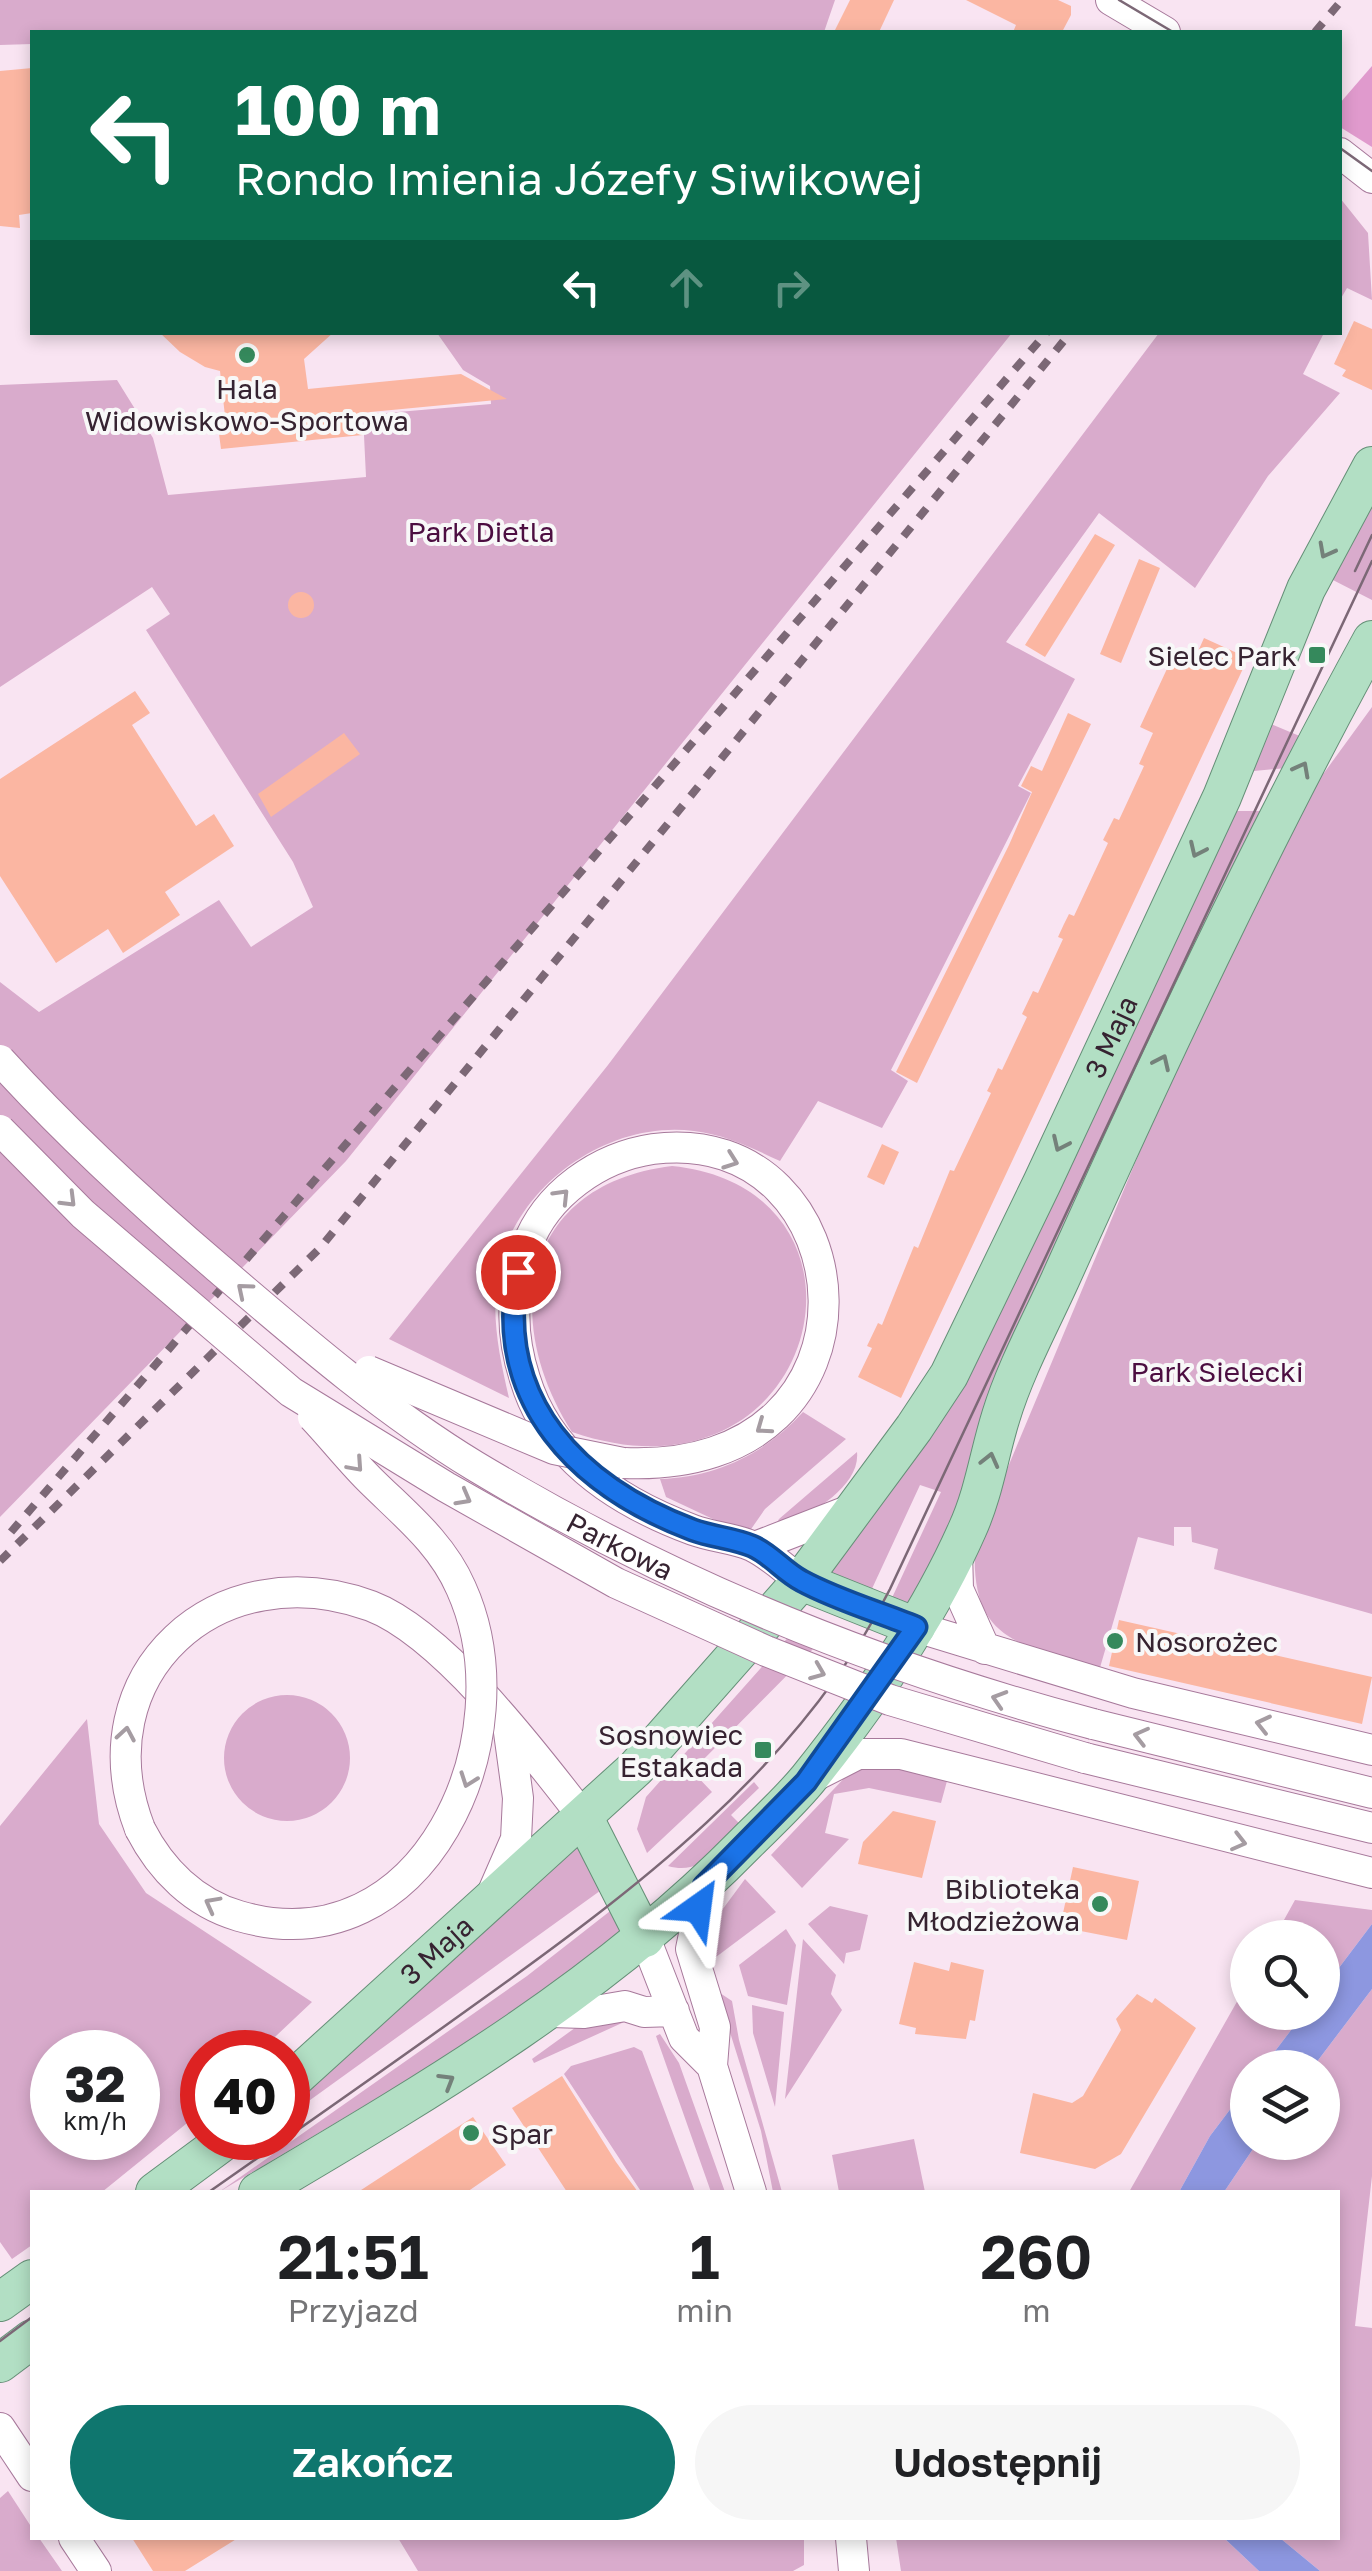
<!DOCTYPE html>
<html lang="pl">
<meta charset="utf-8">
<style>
body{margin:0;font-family:"Golos Text",sans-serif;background:#f6f6f6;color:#202124;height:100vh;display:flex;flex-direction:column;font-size:38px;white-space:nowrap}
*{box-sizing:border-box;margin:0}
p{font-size:32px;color:#757577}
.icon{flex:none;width:55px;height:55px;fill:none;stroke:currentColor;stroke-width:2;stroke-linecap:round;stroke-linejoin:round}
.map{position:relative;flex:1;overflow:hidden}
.details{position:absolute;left:30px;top:2190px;width:1310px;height:350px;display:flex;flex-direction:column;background:#fff;border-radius:0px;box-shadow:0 5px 15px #0003}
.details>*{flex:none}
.guide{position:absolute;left:30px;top:30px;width:1312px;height:305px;border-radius:0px;box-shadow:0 5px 15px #0003;background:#0b6e4f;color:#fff;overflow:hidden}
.buttons{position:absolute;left:1230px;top:1920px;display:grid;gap:20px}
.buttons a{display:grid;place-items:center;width:110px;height:110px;border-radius:50%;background:#fff;box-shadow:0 5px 15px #0003;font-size:50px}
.speed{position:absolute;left:30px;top:2030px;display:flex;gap:20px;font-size:50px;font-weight:700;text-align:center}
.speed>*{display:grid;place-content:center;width:130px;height:130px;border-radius:50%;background:#fff;box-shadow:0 5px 15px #0003;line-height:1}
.speed small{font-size:25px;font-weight:400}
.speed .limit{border:15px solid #d22;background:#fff;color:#111}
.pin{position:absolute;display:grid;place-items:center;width:85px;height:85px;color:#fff;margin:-42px;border:5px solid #fff;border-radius:50%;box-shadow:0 2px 10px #0007}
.me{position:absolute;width:110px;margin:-55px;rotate:31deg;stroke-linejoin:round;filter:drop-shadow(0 0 8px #0008)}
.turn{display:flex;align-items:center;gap:35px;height:210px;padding:0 40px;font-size:45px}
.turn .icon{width:130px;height:130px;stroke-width:2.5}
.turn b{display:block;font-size:70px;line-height:85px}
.lanes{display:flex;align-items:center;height:95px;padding:0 40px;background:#0003;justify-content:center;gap:50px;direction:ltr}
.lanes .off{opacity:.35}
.eta{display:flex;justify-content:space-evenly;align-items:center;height:170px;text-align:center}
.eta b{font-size:60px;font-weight:600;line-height:70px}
.action{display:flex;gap:20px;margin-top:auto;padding:20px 40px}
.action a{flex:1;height:115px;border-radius:60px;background:#0f766e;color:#fff;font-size:40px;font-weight:600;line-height:115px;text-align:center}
.action a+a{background:#f6f6f6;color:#202124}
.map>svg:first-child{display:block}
.green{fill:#d9abcc;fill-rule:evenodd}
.forest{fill:#e09acd}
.water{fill:#8d97e0}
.building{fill:#fbb6a2}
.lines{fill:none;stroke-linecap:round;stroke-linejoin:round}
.minor-casing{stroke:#a7799b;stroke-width:32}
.major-casing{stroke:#658f77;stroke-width:40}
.minor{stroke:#fff;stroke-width:30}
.major{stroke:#b2dfc4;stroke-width:38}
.tram{stroke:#7c6876;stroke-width:2.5}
.rail{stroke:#7c6876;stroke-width:8;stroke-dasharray:12 12;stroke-linecap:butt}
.minor-bridge-casing{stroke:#a7799b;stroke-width:32;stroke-linecap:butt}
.minor-bridge{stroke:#fff;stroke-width:30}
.oneway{stroke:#74817a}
.oneway2{stroke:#a59ca2}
.route-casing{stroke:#114b97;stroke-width:25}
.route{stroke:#1a73e8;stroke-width:18}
.poi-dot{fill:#35895c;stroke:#f8f8f8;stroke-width:4}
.labels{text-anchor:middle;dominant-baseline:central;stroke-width:8;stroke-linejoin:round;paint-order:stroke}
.poi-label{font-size:28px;fill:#362331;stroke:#f8f8f8;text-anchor:end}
.park-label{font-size:28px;fill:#4c0e41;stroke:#f8f8f8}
.street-label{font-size:28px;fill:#362331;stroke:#f8f8f8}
</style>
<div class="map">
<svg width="1372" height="2571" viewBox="0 0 1372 2571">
<rect width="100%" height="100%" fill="#f9e4f2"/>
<!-- green -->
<path class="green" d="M0,0H835L824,32H32V44L0,45Z
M1340,198L1368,233L1372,300L1347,288L1340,300Z
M437,333H1012L346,1161L0,1517V982L39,1012L219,900L251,947L313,907L293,862L146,630L170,614L152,587L0,687V385L117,380L153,438L168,495L366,477L363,415L491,404L490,386L463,370Z
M1159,333H1324L1303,374L1340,393L1268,476L1195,588L1099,513L1006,642L1075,679L1018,786L1031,793L891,1070L908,1081L882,1128L818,1101L780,1161C752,1148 726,1135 694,1131C608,1120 517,1185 499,1269C490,1313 499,1355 509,1398L389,1339L608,1065Z
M1372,496V600L1329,578Z
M1372,707V1614L1214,1569L1218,1549L1192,1542L1191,1527H1174V1546L1138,1537L1099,1671C1021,1642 970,1644 975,1546L1186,1041L1316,768L1324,773Z
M1271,724L1302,737L1287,768L1254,771L1252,765Z
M1233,811H1264L967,1496L912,1609L891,1600L941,1492L920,1485L870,1593L824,1572Z
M672,1166C898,1189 821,1518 572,1432C499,1318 523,1184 672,1166Z
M803,1412L846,1439L765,1509L747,1535L666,1497L660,1479C716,1477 765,1454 803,1412Z
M857,1452C861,1490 800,1520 772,1532L779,1519Z
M792,1633L819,1643L692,1771L712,1792L647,1853L637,1829L646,1797Z
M224 1758a63 63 0 1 1 126 0a63 63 0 1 1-126 0Z
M87,1719L99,1824L146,1893L312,2002L259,2052H202V2111L102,2192H32V2245L12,2259L0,2242V1826ZM52,2052H138V2138H52Z
M887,1765L947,1781L941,1803L869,1788L834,1794L825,1833L849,1839L802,1888L771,1855L852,1770Z
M754,1782L759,1788L731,1815L743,1827C721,1848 701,1876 668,1866Z
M577,1846L604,1888L288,2116V2101Z
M745,1879L776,1912L708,1963L711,1925Z
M1295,1900L1372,1910V1924L1323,1989L1322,1938H1274Z
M830,1906L868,1915L860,1950L846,1953L844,1964L808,1924Z
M614,1908L628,1934L548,1997L219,2192L527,1976Z
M786,1929L796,1945L787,2005L748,1996L739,1965Z
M803,1939L836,1975L831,1994L842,2010L785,2099Z
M1247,1984L1248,2012L1304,2013L1263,2067L1248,2068L1247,2087L1210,2136L1179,2192H1129Z
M1372,1989V2176L1355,2326L1372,2328V2571H1320L1280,2538H1338V2192H1224L1257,2143L1322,2142V2068L1313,2067Z
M717,1991L732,2001L739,2040L782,2192H773L761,2131Z
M752,2005L784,2012L775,2107L753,2033Z
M633,2018L534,2063L532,2059L579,2025Z
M660,2034L679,2063L725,2192H711L656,2036Z
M634,2047L642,2051L695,2192H637L640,2190L564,2074L571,2066Z
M914,2139L925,2192H839L832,2155Z
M8,2491L32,2528V2538H39L62,2571H0V2498Z
M398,2538H804V2565L793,2571H418Z
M896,2538H1224L1259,2571H901Z"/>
<!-- forest -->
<path class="forest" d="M1372,66V147L1340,127V103Z"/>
<!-- water -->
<path class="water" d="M1372,1924V1989L1313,2067H1263L1304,2013L1322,2012L1323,1989Z
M1247,2087L1248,2142L1257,2143L1224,2192H1179L1210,2136Z
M1224,2538H1280L1320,2571H1259Z"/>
<!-- building -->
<path class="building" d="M850,0H894L879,32H834Z
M966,0H1058L1071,6V15L1062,32H1013L1016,25Z
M32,68V213L19,215L20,228L0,226V71Z
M1354,321L1372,329V390L1342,376L1346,370L1334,364Z
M159,332H334L304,359L308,389L461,374L507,399L360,413L363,435L221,449L218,426L226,425L220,371L205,367L180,352Z
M1095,534L1115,545L1045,657L1025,645Z
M1139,559L1160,568L1121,663L1100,654Z
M288 605a13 13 0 1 1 26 0a13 13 0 1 1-26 0Z
M1204,638L1248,658L901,1398L858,1377L872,1348L867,1346L878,1323L882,1325L914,1246L918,1248L950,1170L954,1171L991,1093L987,1091L993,1079L998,1068L1002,1070L1027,1017L1022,1014L1033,991L1038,993L1063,939L1058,937L1064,924L1069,914L1074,916L1095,871L1108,843L1103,840L1114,818L1119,820L1144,766L1139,764L1153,733L1140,727L1172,658L1191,667Z
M135,691L150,713L132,725L196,826L214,814L234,846L165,892L180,915L123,953L108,929L56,963L0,876V779Z
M1068,713L1091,724L917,1083L896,1072L1009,845L1032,792L1021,786L1031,766L1042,771Z
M344,733L360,754L271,817L258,794Z
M882,1144L899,1152L884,1185L867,1177Z
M1119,1620L1372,1677L1362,1724L1109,1666Z
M893,1811L936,1821L922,1878L858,1864L863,1842Z
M1073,1867L1139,1881L1127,1940L1060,1927Z
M914,1962L949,1971L951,1962L984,1970L975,2021L970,2020L966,2039L915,2034L916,2028L899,2024Z
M1137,1994L1152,2003L1155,1998L1196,2028L1121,2154L1095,2169L1020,2153L1033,2093L1072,2103L1083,2096L1121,2030L1116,2019Z
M562,2076L616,2162L638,2192H567L512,2108Z
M473,2117L506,2165L467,2192H358Z
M132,2538H238L185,2571H153Z"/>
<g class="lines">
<!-- minor casing -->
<g class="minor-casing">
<path id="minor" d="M1111,0L1165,32
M1340,153L1372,178
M623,1463C904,1476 867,1121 653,1149C599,1157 546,1194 527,1246C511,1292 510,1333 525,1379C549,1458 620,1503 693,1530C712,1537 733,1538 752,1546C769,1554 786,1570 801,1581
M755,1547L853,1509
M957,1551L958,1589L985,1649
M916,1627L1133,1693L1372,1750
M1093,1724L1372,1793
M1085,1758L1372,1828
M811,1778L858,1754H901L1372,1873
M140,1829C80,1674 219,1550 371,1606C444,1634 536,1756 584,1818
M704,1886L691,1949L715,2027L712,2066L751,2192
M489,1901L516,1839L518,1798L508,1725
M645,1938L684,2038L712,2066
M551,2012L584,2013L625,2006L644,2012L674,2011
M0,2428L32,2476
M74,2538L96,2571
M851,2538L854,2571"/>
</g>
<!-- major casing -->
<g class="major-casing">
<g id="major">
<path d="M801,1581L916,1627"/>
<path d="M584,1818L645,1938"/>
<path id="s1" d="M288,2084L636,1768L801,1581L914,1428L949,1375L1042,1183L1222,797L1306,589L1372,466"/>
<path d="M155,2192L228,2138"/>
<path d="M258,2192C432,2089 603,1989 746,1843C767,1822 789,1802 808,1779C869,1703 928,1618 967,1530C984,1493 989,1454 1001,1416C1015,1370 1040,1324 1060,1280C1157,1064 1258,848 1372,640"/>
<path d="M0,2302L32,2279"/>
<path d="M0,2363L32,2339"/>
</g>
</g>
<!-- minor -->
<use href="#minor" class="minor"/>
<!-- major -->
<use href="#major" class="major"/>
<!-- tram -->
<path class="tram" d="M1119,0L1173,32
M1340,148L1372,171
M1355,571L1372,535
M209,2192C296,2131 384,2070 470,2008C631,1893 799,1769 890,1589L1372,561
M0,2341L32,2317"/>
<!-- rail -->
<path class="rail" d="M1315,32L1342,0
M11,1532L1047,332
M0,1561L320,1248L1071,332"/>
<!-- minor-bridge casing -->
<g class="minor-bridge-casing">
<g id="minor-bridge">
<path id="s2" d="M0,1060C68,1135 141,1202 218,1268C300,1338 383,1410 475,1466C668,1582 876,1667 1093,1724"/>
<path d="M0,1130L83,1214L291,1392L446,1487L616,1583L766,1651L890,1700L1085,1758"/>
<path d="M369,1371L554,1449L623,1463"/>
<path d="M140,1829C161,1870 194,1903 239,1916C424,1970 528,1736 461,1588C441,1542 403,1513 369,1479C349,1459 332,1437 313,1417"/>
</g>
</g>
<!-- minor-bridge -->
<use href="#minor-bridge" class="minor-bridge"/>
</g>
<!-- one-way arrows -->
<defs><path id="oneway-chevron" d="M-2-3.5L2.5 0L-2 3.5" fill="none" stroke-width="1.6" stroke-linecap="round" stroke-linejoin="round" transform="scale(2.5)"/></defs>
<g class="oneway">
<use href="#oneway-chevron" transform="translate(1326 551) rotate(118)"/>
<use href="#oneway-chevron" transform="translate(1302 769) rotate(-62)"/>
<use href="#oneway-chevron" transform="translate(1197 850) rotate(115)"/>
<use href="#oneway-chevron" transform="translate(1162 1062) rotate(-65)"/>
<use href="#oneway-chevron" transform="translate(1060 1144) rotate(115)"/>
<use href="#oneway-chevron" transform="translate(990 1460) rotate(-76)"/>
<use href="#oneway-chevron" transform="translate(447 2081) rotate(-31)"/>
</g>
<g class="oneway2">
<use href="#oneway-chevron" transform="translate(731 1161) rotate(20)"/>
<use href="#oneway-chevron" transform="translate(562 1196) rotate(-46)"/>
<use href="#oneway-chevron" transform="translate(69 1200) rotate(45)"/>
<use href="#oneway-chevron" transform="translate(244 1290) rotate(-140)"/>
<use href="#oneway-chevron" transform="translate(763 1427) rotate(144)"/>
<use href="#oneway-chevron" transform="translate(356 1465) rotate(48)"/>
<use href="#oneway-chevron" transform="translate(464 1498) rotate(29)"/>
<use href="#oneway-chevron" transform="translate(818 1672) rotate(22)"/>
<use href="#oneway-chevron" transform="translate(999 1699) rotate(-163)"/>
<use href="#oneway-chevron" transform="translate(1263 1724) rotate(-167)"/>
<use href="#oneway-chevron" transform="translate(126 1734) rotate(-80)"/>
<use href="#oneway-chevron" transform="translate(1141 1736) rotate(-166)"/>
<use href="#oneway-chevron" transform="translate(468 1780) rotate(110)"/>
<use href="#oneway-chevron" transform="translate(1239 1842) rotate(14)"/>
<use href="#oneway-chevron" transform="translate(212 1904) rotate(-152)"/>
</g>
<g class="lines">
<!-- route casing -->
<g class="route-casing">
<path id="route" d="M518,1272C493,1402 579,1487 693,1530C712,1537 733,1538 752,1546C771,1554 784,1572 802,1581C837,1600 879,1612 916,1627L806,1782L704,1886L698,1908"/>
</g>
<!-- route -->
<use href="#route" class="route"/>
</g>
<!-- markers -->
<g class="poi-dot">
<circle cx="247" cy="355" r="10"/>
<rect x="1307" y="645" width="20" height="20" rx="5"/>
<circle cx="1115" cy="1641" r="10"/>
<rect x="753" y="1740" width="20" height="20" rx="5"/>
<circle cx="1100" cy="1904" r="10"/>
<circle cx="471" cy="2133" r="10"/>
</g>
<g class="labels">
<!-- poi labels -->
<g class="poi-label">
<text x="247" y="388" text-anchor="middle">Hala<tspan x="247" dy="32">Widowiskowo-Sportowa</tspan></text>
<text x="1297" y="655">Sielec Park</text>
<text x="1135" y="1641" text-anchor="start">Nosorożec</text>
<text x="743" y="1734">Sosnowiec<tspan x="743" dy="32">Estakada</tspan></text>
<text x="1080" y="1888">Biblioteka<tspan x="1080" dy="32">Młodzieżowa</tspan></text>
<text x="491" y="2133" text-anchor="start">Spar</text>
</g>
<!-- park labels -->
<g class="park-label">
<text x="481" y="531">Park Dietla</text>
<text x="1217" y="1371">Park Sielecki</text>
</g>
<!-- street labels -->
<g class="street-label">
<text stroke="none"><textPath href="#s1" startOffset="1348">3 Maja</textPath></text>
<text stroke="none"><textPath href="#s2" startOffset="792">Parkowa</textPath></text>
<text stroke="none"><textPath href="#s1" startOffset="200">3 Maja</textPath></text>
</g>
</g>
</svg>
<div class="buttons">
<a><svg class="icon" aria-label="search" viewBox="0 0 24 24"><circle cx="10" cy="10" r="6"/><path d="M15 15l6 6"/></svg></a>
<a><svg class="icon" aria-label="layers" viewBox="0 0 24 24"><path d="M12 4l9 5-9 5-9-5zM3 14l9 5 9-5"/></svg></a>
</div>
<div class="speed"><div>32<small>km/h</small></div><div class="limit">40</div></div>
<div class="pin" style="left:518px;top:1272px;background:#d93025"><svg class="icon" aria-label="arrive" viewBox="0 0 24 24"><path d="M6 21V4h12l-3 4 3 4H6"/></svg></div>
<svg class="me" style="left:698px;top:1908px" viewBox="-20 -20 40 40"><path d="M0-17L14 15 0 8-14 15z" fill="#1a73e8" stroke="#fff" stroke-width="4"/></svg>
<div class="guide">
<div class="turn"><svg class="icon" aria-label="left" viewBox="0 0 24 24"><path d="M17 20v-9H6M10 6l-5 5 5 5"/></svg><div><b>100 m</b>Rondo Imienia Józefy Siwikowej</div></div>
<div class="lanes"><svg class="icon" aria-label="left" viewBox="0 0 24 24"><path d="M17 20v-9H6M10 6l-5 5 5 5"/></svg><svg class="icon off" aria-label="ahead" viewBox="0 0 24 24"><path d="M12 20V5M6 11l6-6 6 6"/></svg><svg class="icon off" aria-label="right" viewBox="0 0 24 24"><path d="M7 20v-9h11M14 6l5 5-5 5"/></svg></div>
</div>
<section class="details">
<div class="eta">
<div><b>21:51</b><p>Przyjazd</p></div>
<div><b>1</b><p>min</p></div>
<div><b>260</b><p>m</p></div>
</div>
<div class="action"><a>Zakończ</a><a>Udostępnij</a></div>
</section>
</div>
